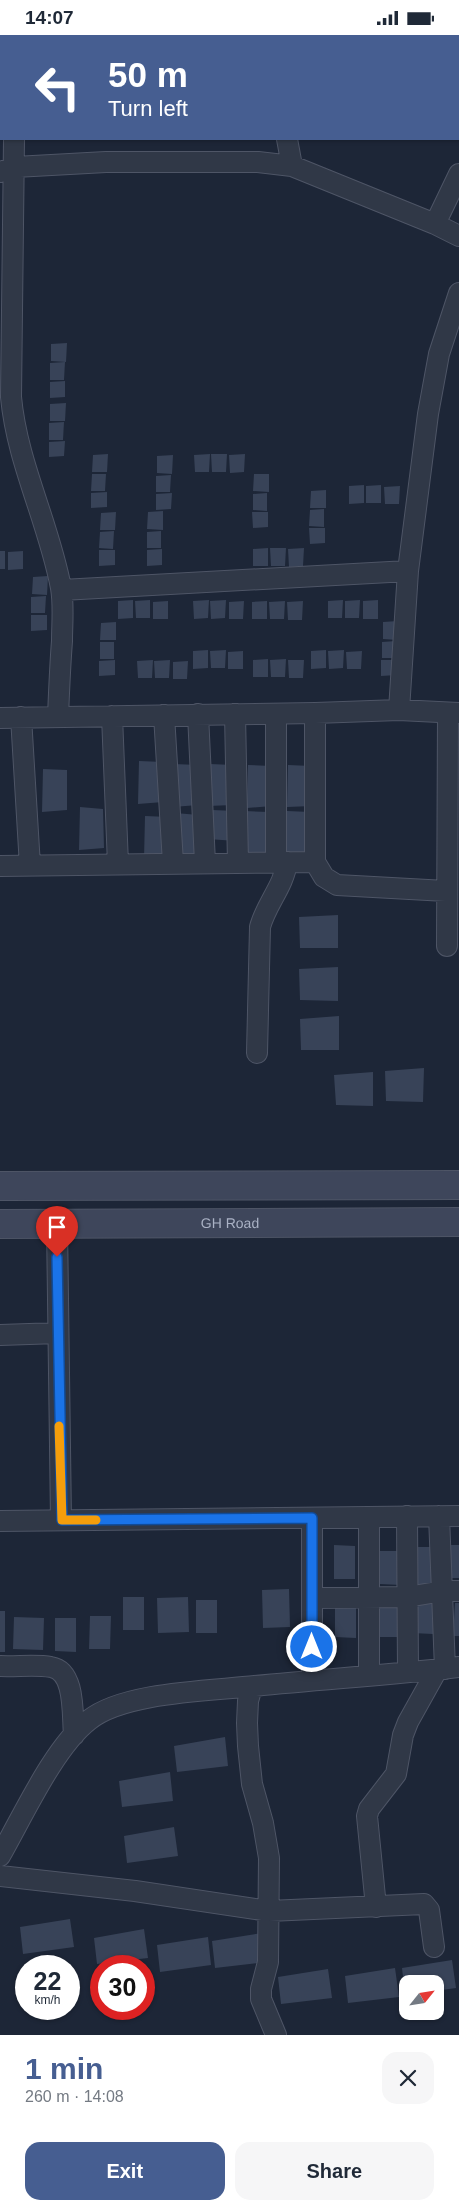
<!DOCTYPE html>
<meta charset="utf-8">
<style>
body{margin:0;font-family:Arial,sans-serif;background:#f6f6f7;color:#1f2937;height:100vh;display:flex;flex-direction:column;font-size:19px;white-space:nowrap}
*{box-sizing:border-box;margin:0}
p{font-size:16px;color:#747a83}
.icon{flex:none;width:28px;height:28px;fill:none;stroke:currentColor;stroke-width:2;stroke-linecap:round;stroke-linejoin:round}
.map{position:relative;height:2000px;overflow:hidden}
.drawer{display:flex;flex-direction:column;background:#fff;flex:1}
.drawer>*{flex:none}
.guide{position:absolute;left:0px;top:0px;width:460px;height:105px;box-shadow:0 1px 4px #0004;background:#465e91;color:#fff;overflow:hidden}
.needle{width:32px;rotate:60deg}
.tools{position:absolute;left:399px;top:1940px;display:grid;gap:10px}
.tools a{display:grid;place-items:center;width:45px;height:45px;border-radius:10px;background:#fff;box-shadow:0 1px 4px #0004;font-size:25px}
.speed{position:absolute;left:15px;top:1920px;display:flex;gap:10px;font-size:25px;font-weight:700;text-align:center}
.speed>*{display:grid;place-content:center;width:65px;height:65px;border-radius:50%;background:#fff;box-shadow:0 1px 4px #0004;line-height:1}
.speed small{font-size:12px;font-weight:400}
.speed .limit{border:8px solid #d22;background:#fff;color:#111}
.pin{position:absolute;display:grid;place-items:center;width:42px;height:42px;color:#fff;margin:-51px -21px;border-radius:50% 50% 50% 0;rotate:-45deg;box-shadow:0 0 5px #0007}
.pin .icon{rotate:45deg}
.me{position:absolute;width:55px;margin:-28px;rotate:0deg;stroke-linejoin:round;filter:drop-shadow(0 0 4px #0008)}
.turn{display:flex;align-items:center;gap:18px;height:105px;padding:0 25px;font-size:22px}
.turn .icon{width:65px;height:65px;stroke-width:2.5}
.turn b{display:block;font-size:35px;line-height:42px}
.round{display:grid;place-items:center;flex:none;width:52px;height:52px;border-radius:15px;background:#f6f6f7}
.headline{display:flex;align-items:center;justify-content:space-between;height:85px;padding:0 25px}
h1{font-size:30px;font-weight:700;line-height:38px;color:#465e91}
.action{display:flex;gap:10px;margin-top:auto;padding:10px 25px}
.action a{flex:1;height:58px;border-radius:15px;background:#465e91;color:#fff;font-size:20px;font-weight:700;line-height:58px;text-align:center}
.action a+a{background:#f6f6f7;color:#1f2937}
.status{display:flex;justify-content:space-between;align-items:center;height:35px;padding:0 25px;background:#fff;direction:ltr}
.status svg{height:14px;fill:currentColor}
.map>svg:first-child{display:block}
.building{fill:#384358}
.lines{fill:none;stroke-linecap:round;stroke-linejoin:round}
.street-casing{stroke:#4e5566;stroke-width:22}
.secondary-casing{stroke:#4e5566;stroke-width:30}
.street{stroke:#303847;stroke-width:20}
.secondary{stroke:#3e465b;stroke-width:28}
.route-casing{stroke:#114b97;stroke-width:12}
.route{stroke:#1a73e8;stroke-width:9}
.slow{stroke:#f59e0b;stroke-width:9}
.labels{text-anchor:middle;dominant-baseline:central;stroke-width:5;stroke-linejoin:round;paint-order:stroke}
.street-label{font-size:14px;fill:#aab2c5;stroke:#161d2b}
</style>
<div class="status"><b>14:07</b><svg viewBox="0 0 49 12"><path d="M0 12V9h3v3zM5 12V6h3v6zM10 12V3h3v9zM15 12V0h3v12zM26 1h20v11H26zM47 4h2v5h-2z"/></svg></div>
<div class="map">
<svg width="459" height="2000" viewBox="0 0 459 2000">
<rect width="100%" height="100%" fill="#1d2637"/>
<!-- building -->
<path class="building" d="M67,308L66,327L51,326V309Z
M65,327L64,345H50V328Z
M65,346V362L50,363V347Z
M66,368L65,386H50V369Z
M64,387L63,405H49V388Z
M65,406L64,421L49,422V407Z
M108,419L107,437H92L93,420Z
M210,419L209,437H195L194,420Z
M211,419H227L226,437H212Z
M245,419L244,437L230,438L229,420Z
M173,420L172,439L157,438V421Z
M92,439H106L105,456H91Z
M254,439H269V457L253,456Z
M171,440L170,457H156V441Z
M364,450V468L349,469V451Z
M381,450V468H366V451Z
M400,451L399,469H385L384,452Z
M326,455V473H310L311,456Z
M107,457V472L91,473V458Z
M172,458L171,474L156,475V459Z
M267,458V476L253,475V459Z
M324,474V492L309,491L310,475Z
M163,476V495L147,494L148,477Z
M116,477L115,495H100L101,478Z
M252,477H268V492L253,493Z
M309,493H325V508L310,509Z
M114,496L113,514L99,513L100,497Z
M161,496V513H147V497Z
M268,513V531H253V514Z
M270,513H286L285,531H271Z
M304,513L303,531L289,532L288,514Z
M162,514V530L147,531V515Z
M99,515H115V530L99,531Z
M0,516H5V534H0Z
M23,516V534L8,535V517Z
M48,541L47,560L32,559L33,542Z
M46,561L45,578H31V562Z
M133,565V583L118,584V566Z
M150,565V583H136L135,566Z
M209,565L208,583L194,584L193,566Z
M226,565L225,583L211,584L210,566Z
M343,565L342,583H328V566Z
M360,565L359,583H345V566Z
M378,565V584H363V566Z
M168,566V584H153V567Z
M244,566L243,584H229V567Z
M267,566V584H252V567Z
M285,566L284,584H270L269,567Z
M303,566L302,585H288L287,567Z
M31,580H47V595L31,596Z
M398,586V605L383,604V587Z
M116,587V605H100L101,588Z
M396,606V623H382V607Z
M100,607H114V624H100Z
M208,615V633L193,634V616Z
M226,615L225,633H211L210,616Z
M326,615V633L311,634V616Z
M344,615L343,633L329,634L328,616Z
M243,616V634H228V617Z
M362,616L361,634H347L346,617Z
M268,624V642H253V625Z
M286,624L285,642H271L270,625Z
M115,625V640L99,641V626Z
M153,625L152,643H138L137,626Z
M170,625L169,643H155L154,626Z
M288,625H304L303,643H289Z
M381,625H397V640L381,641Z
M188,626L187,644H173V627Z
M139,726L163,727V767L138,769Z
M174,729L198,730V770L173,772Z
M210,729L233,730V770L208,771Z
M248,730L271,731L272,771L247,773Z
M288,730L311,731L312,771L287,772Z
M43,734L67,735V775L42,777Z
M80,772L103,774L104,813L79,815Z
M212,775L236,776V806L208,804Z
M245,776L269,777V817L244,819Z
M287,776L310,777L311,817L286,818Z
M175,778L199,780V819L174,821Z
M145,781L169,782V822L144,824Z
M338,880V913H300L299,882Z
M338,932V966L300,965L299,934Z
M339,981V1015H301L300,984Z
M424,1033L423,1067L386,1066L385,1036Z
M373,1037V1071L336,1070L334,1040Z
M334,1510L355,1511V1544H334Z
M449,1510H459V1543H449Z
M410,1512H438L439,1550L412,1551Z
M380,1516H401V1550L380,1549Z
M289,1554L290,1592L263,1593L262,1555Z
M123,1562H144V1595H123Z
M188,1562L189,1597L158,1598L157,1563Z
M196,1565H217V1598H196Z
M412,1565L433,1566V1599L412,1598Z
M399,1568V1602H377L379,1569Z
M455,1568H459V1601H453Z
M335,1569H356V1603L335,1602Z
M0,1576H5V1617H0Z
M90,1581H111L110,1614H89Z
M14,1582L44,1583L43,1615L13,1614Z
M55,1583H76V1617L55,1616Z
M225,1702L228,1731L177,1737L174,1711Z
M170,1737L173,1766L122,1772L119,1746Z
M174,1792L178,1821L127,1828L124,1801Z
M70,1884L74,1912L23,1919L20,1892Z
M144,1894L148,1923L97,1929L94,1903Z
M262,1898L266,1927L215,1933L212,1906Z
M208,1902L211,1930L160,1937L157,1910Z
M452,1925L456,1953L435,1956V1949H408V1959L405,1960L402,1933Z
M395,1933L399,1962L348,1968L345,1941Z
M328,1934L332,1963L281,1969L278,1942Z"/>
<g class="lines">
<!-- street casing -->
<g class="street-casing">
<path id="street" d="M35,0L37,1
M141,0V1
M286,0V1
M0,11L1,9
M0,38L1,40
M14,104L11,362C17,428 49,488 61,553C64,570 62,589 62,606C60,631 59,657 58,682
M287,104L292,131
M0,137L15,132L106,127H258L292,131L435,189L459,201
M435,189L459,139
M62,555L408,536
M399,675L408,536L428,379L439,319L459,258
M198,679L205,828
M235,679L238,828
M276,679V827
M164,680L173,828
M112,681L118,829
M21,682L30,831
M0,683L315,678L399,675L459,678
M315,827L324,842L337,850L446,856
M0,831L315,827V678
M447,911L448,678
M257,1018L260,892C266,869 284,851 287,827
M57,1190L61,1485
M0,1300L58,1298
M407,1481L408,1637
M439,1481L445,1634
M0,1486L459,1481
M312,1563L407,1562L443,1556H459
M0,1631C16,1632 35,1629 51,1632C76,1636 72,1680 74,1700
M369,1640V1482
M312,1645V1483
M252,1652L248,1666L247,1688L248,1711L252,1749L263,1788L269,1823L268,1927L261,1954V1964L276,2000
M0,1821C23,1781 54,1712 89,1685C124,1657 210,1656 255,1651C323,1644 391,1640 459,1632
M0,1841L135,1856L269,1876L424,1869L429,1875L434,1912
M376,1872L367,1781L369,1774L396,1739L403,1700L408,1687L437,1635"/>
</g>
<!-- secondary casing -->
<g class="secondary-casing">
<g id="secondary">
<path d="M0,1151L459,1150"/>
<path id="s1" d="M0,1189L459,1187"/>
</g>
</g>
<!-- street -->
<use href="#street" class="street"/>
<!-- secondary -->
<use href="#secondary" class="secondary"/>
</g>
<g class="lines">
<!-- route casing -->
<g class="route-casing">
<path id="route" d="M57,1222L62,1485L312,1483V1612"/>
</g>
<!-- route -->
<use href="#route" class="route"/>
<!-- slow -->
<path class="slow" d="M59,1391L62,1485H96"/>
</g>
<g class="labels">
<!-- street labels -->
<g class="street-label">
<text stroke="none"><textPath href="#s1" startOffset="230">GH Road</textPath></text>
</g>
</g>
</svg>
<div class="tools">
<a><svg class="needle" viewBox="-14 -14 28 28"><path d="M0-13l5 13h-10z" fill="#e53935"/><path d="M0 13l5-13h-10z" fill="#747a83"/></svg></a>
</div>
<div class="speed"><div>22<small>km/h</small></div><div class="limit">30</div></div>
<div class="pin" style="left:57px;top:1222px;background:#d93025"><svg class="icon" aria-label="arrive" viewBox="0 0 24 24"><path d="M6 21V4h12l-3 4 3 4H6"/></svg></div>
<svg class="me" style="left:312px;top:1612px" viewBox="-20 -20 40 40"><circle r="17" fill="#1a73e8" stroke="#fff" stroke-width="3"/><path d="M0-11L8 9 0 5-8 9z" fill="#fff"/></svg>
<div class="guide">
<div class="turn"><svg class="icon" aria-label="left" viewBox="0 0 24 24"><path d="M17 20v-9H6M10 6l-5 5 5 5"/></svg><div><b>50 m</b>Turn left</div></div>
</div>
</div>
<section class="drawer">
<div class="headline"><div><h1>1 min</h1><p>260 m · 14:08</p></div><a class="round"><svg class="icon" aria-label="close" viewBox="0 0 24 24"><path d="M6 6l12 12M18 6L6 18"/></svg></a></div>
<div class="action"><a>Exit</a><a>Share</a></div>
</section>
